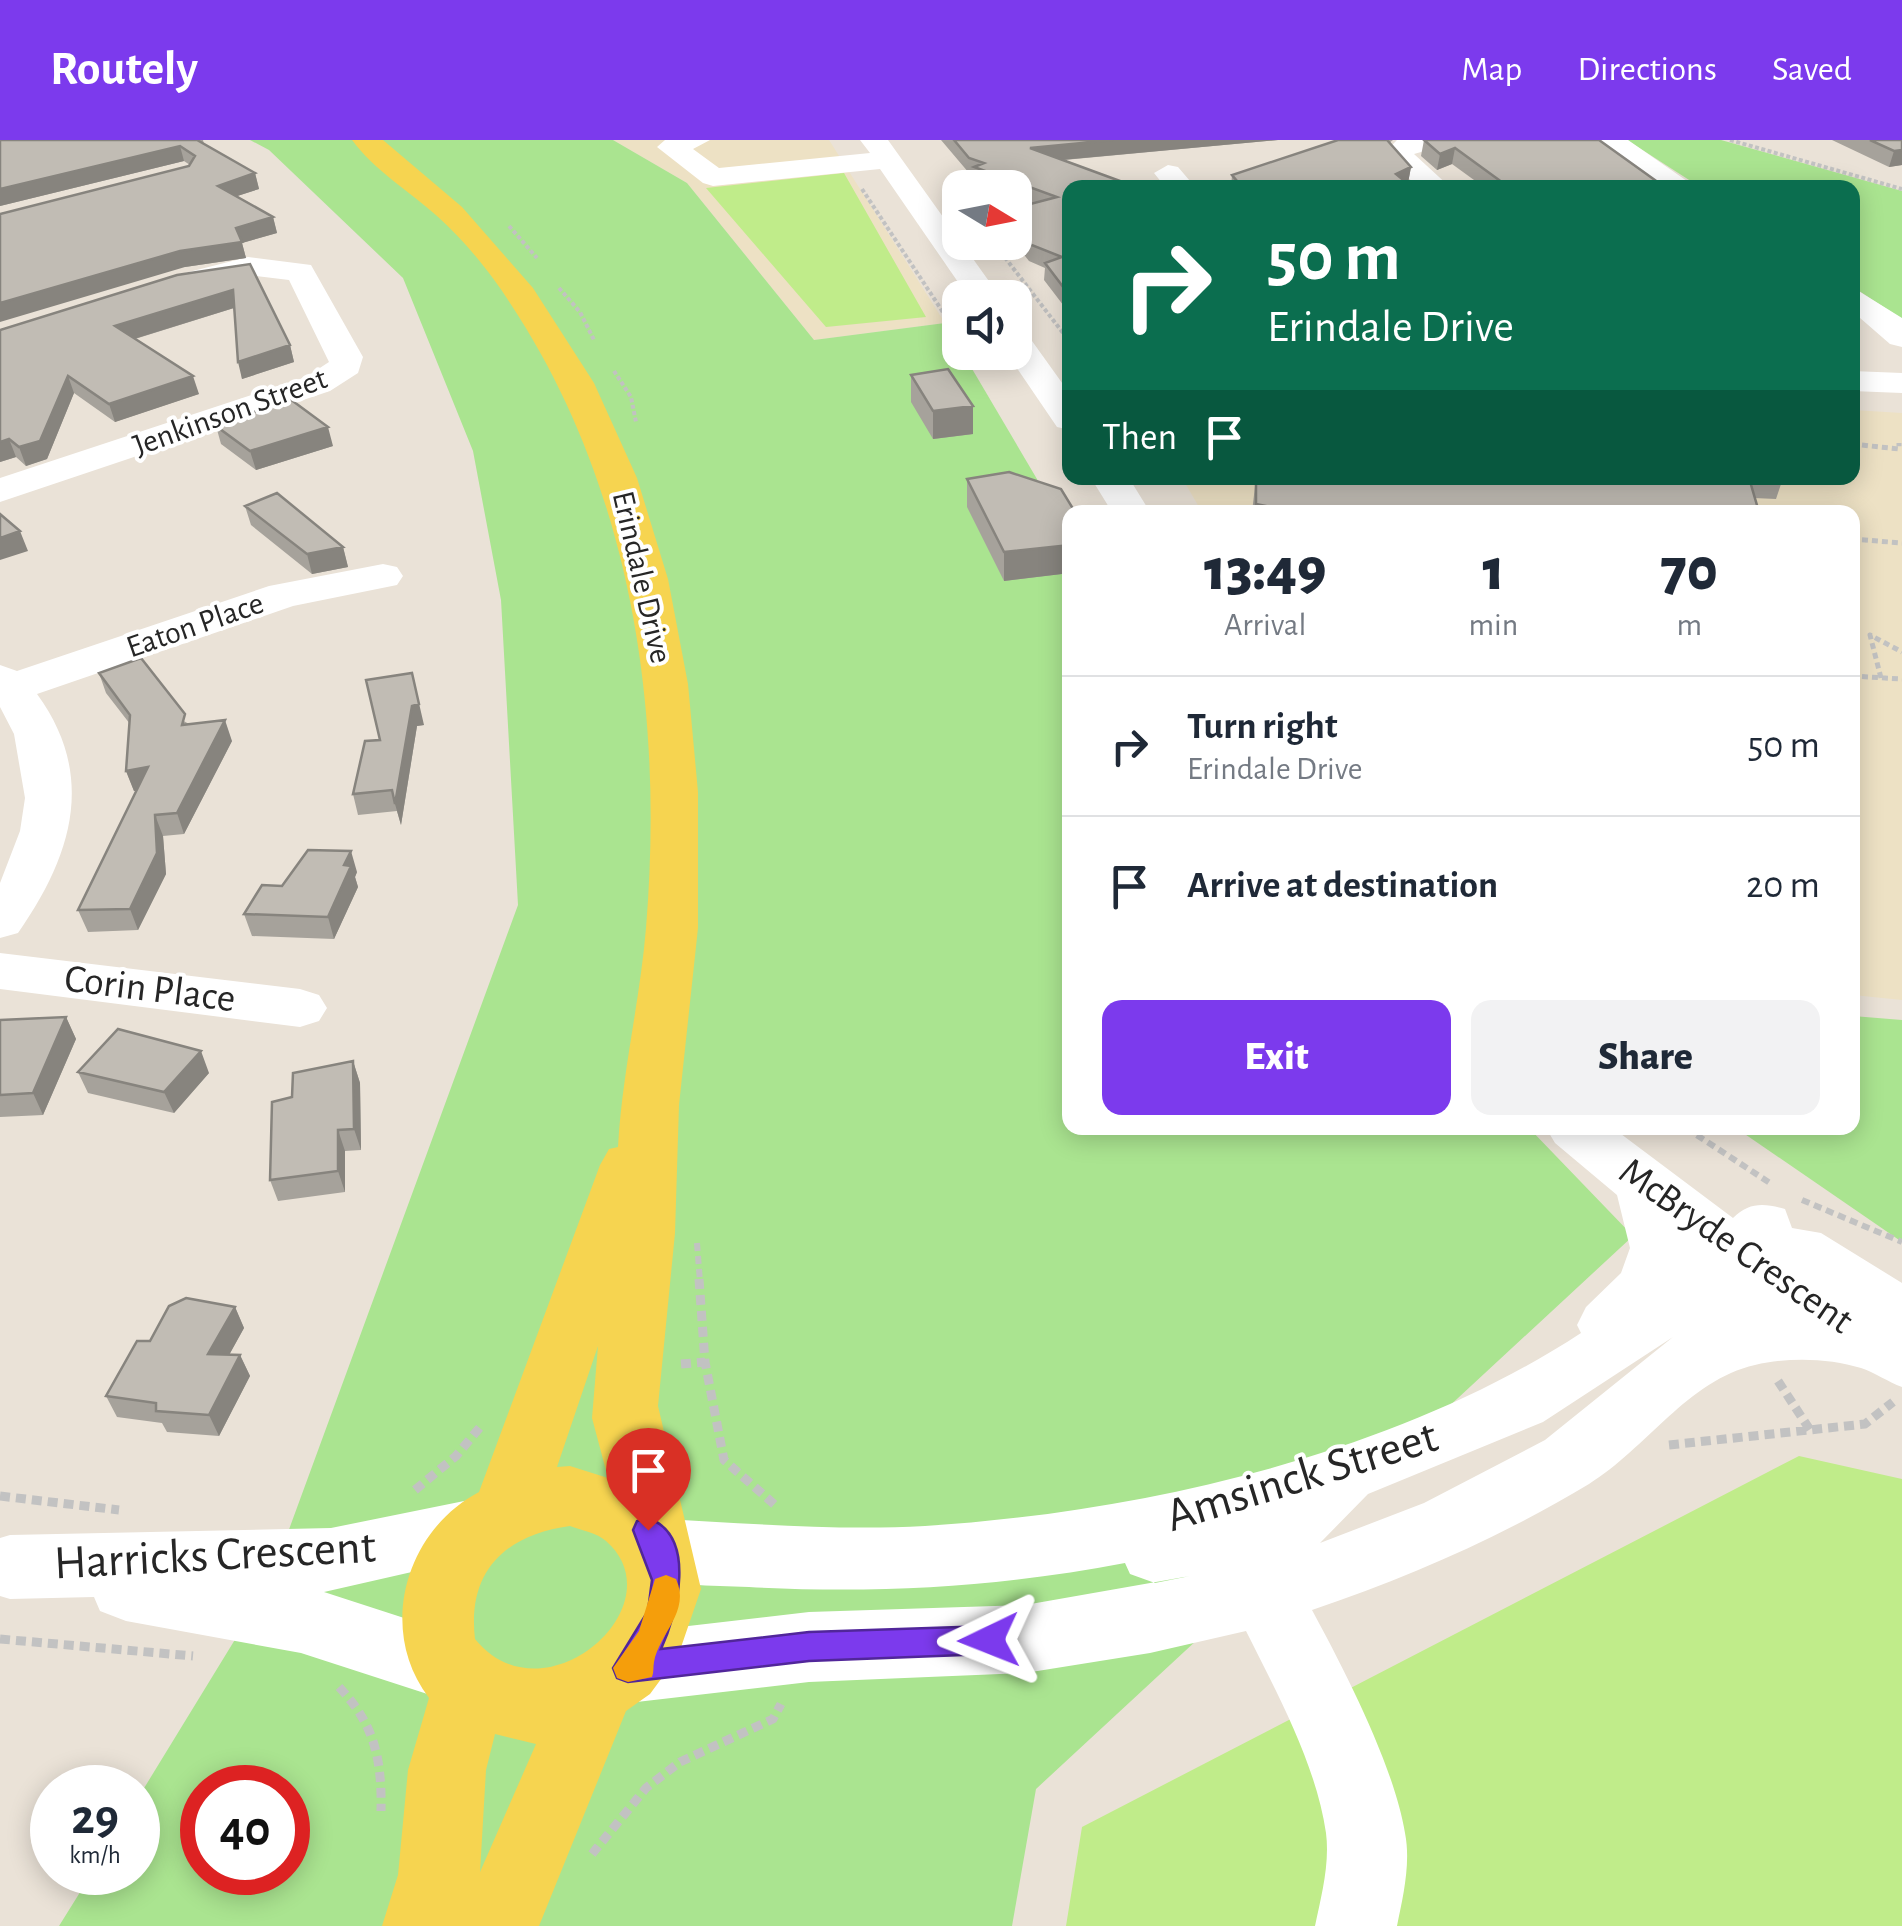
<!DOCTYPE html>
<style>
body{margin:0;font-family:"Alegreya Sans",sans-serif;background:#f2f2f3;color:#1f2937;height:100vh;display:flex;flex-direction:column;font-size:38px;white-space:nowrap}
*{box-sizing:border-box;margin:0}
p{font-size:32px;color:#747a83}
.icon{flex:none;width:55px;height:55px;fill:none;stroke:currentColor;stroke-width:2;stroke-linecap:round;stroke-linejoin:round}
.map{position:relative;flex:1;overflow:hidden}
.panel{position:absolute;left:1062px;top:365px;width:798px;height:630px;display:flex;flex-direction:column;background:#fff;border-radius:20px;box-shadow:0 5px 25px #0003}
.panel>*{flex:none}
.top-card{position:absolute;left:1062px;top:40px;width:798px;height:305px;border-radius:20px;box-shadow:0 5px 25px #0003;background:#0b6e4f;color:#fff;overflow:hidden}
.needle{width:65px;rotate:100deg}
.controls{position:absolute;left:942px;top:30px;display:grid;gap:20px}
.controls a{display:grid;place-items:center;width:90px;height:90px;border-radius:20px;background:#fff;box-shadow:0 5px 25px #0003;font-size:50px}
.speed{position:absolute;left:30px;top:1625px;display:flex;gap:20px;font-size:50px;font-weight:700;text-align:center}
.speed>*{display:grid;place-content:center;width:130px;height:130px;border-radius:50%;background:#fff;box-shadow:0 5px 25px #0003;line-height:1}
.speed small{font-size:25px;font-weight:400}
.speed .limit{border:15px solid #d22;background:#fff;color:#111}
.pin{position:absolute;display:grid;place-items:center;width:85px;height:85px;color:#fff;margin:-102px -42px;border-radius:50% 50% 50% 0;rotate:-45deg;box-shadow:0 0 10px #0007}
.pin .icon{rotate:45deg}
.me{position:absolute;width:110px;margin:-55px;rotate:268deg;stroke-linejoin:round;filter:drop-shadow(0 0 8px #0008)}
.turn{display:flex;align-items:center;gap:35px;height:210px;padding:0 40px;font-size:45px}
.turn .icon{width:130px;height:130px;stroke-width:2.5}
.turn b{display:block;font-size:70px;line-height:85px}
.then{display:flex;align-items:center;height:95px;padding:0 40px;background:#0003;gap:20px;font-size:38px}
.eta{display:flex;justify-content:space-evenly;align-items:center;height:170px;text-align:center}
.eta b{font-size:60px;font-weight:800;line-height:70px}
.primary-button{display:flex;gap:20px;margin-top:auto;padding:20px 40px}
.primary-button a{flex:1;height:115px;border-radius:20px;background:#7c3aed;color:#fff;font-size:40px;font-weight:800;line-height:115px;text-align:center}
.primary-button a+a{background:#f2f2f3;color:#1f2937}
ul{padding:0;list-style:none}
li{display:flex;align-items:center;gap:30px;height:140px;padding:0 40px;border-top:2px solid #e0e1e3}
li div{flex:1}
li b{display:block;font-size:38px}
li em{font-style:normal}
header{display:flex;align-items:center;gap:60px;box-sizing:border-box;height:140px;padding:0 50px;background:#7c3aed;color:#fff}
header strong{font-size:48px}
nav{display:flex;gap:55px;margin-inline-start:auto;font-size:35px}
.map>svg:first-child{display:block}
.education{fill:#ede1c4}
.green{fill:#aae490;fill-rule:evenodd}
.pitch{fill:#c0ec8a}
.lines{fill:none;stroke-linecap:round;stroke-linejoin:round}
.path-far3{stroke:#c2c2c2;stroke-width:4;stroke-dasharray:4 2.5;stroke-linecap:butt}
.path-far2{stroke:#c2c2c2;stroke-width:5;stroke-dasharray:6 4;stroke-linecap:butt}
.path-far1{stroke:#c2c2c2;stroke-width:6;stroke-dasharray:8 5;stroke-linecap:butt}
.path{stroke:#c2c2c2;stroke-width:9;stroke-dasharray:10 6;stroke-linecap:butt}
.minor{fill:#fff;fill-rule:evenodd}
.major{fill:#f6d450;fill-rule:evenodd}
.wall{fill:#a6a29b}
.shaded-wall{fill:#87847e}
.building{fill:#c1bcb4;stroke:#87847e;stroke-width:2.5}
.route{fill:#7c3aed;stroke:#51269a;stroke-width:2.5}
.slow{fill:#f59e0b}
.labels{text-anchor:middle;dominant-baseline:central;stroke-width:8;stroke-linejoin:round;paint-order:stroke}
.far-street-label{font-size:32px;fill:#262626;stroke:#fff}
.street-label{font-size:40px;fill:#262626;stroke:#fff}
.near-street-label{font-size:48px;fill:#262626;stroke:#fff}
</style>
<header>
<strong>Routely</strong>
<nav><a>Map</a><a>Directions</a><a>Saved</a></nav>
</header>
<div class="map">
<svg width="1902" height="1786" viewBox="0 0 1902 1786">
<rect width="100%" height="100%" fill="#eae2d7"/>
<!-- education -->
<path class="education" d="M613,0H829L945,183L814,200L687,43Z
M1853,270L1902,273V860L1853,855L1852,372H1202L1182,338H1852Z"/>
<!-- green -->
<path class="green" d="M250,0H613L687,43L814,200L945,183L1070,395V988H1529L1633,1096L1036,1649L1012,1786H59L92,1733L138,1732V1658L269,1444L518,765L501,460L473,311L403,138L269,10ZM202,1648H288V1732H202Z
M1627,0H1721L1902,51V179L1853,147L1852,48L1700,47Z
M1853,876L1902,880V1102L1736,988H1852Z"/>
<!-- pitch -->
<path class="pitch" d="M844,33L926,177L826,187L706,48Z
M1799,1316L1902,1339V1786H1066L1082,1687Z"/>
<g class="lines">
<!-- path-far3 -->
<path class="path-far3" d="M1730,0L1902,49
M862,49L960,198
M509,86L537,118
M993,102L1070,202
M559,148L580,172L594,200
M614,231L631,257L636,282"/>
<!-- path-far2 -->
<path class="path-far2" d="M1852,304L1899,309V303
M1852,399L1902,403
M1852,536L1902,539
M1881,538L1870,495L1902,512"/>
<!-- path-far1 -->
<path class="path-far1" d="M1686,988L1773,1045
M1802,1060L1902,1102
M697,1103L700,1142"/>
<!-- path -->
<path class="path" d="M699,1139L705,1222L724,1320L775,1365
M681,1224L705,1222
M1778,1241L1812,1293
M1669,1305L1865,1284L1893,1262
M415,1350L456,1316L481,1286
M0,1356L119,1370
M0,1499L193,1516
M339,1547C375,1585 382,1620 381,1671
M592,1714L646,1648L680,1622L773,1579L781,1564"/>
<!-- minor -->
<path class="minor" d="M710,0L693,9L719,28L870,13L860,0H888L1001,158H969L880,29L713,46L703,43L657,7L665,0Z
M1397,0H1446L1442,6L1414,14L1451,48H1419L1383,14Z
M1595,0H1628L1697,48H1663Z
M1168,25L1178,27L1196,48H1166L1154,33Z
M248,117L311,125L363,217L358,233L330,251L0,362V338L306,237L329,222L289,140L249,135L180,154L164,144L169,137Z
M1852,147L1902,178V207L1890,204L1852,171Z
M1015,191L1027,194L1070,254V290L1057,287L1006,212H1015Z
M1852,231L1902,233V253L1852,251Z
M1091,338H1129L1150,372H1112Z
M383,424L397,427L403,436L397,445L293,466L37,554C97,636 72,716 18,793L0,798V743L20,691L25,658L14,594L0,567V525L17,531L269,446Z
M0,813L300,849L319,855L327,868L319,881L300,887L0,849Z
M1546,988H1613L1733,1078C1749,1062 1764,1063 1785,1069L1792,1088L1821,1093L1902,1143V1247C1888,1242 1874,1232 1861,1228C1829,1218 1788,1217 1755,1225C1688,1240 1646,1309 1589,1344C1501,1397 1409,1437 1312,1470C1345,1531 1394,1626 1405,1693C1411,1723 1403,1757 1397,1786H1315C1321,1757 1330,1724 1326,1693C1316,1624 1277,1553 1246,1491L1150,1513L1025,1533L809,1542L628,1563L602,1553L591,1528L602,1503L628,1493L809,1472L1025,1465L1190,1436L1155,1443L1130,1434L1125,1423C999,1447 877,1454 749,1447C710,1445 671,1447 635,1434L624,1411L635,1388L660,1379C748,1383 837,1391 925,1386C1144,1372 1396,1314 1581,1193L1577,1185L1586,1167L1621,1133L1630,1108L1617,1055L1555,1003ZM1673,1197L1545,1300L1424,1363L1320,1403L1368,1354L1543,1282Z
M479,1358L504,1367L514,1389L504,1411L324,1452L475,1501L486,1526L475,1551L449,1561L301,1513L126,1481L100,1471L94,1457L10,1459L0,1456V1398L10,1395L331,1388Z"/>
<!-- major -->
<path class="major" d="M352,0H383L462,67L533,148L594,243L637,338L668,439L688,544L698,652V788L679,965L675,1093L658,1266L701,1449L678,1516L650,1554L626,1571L539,1786H382L398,1735L408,1630L429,1558C377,1490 405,1391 479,1352L600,1025L609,1009L618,1007C622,933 640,861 646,788C664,571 632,347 510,163C491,133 463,99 437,76C410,52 373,29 352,0ZM598,1206L592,1278L608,1338L570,1326L557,1327ZM570,1386C581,1390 597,1393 606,1401C679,1465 544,1584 475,1499C467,1431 505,1395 570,1386ZM495,1594L536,1604L480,1732L486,1630Z"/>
</g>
<!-- wall -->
<path class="wall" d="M0,0H203L204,4L255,33L259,49L237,56L273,77L277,93L242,103L246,118L185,127L190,25L184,21L0,66Z
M941,0H1278L1064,20L1070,48V174L1044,140L1045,128L1029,121L1014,102L1015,68L1031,64L1015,58V48H986L973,43V35L969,33Z
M1338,0H1393L1389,3L1411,27L1408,43L1413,48H1231L1232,35Z
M1424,0L1666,48H1485L1452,24L1437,30L1421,16Z
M1832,0H1902V25L1889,27Z
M250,124L290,205L294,222L242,239L234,168L135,199L199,254L115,282L74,253L47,319L26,326L16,317L0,322V190Z
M911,235L973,266V294L933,299L911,262Z
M216,286L333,306L256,330L221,304Z
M1256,338H1783L1776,359L1754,358L1759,372H1252Z
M967,339L1070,372V433L1004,441L967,367Z
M245,366L343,407L348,427L312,434L251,385Z
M99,533L189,584L232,601L184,694L163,696L166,734L138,790L88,792L78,770L136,651H134L126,631L130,584L106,553Z
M366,540L424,585L417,586L401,685L397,671L358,675L353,654L380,600Z
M357,732L355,737L358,747L334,799L252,796L244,774L282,746Z
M66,877L76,899L43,975L0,977V880Z
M353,921L360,943L361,1010L345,1011V1052L278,1061L270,1040L292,957Z
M78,932L209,933L174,973L88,953Z
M235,1167L244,1188L229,1215H240L250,1236L219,1296L167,1292L162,1283L117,1277L106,1256L150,1201Z"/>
<!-- shaded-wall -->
<path class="shaded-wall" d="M1113,0H1278L1029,23L1030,8Z
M180,6L184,21L0,66V49Z
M1455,8L1452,24L1437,30L1440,14Z
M1902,10V25L1889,27L1894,11Z
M1411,27L1408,43L1396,34Z
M255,33L259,49L222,61L218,46Z
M273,77L277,93L242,103L246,118L185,127L0,182V163L236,88Z
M233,150L237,167L121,203L115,186Z
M290,205L294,222L242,239L238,222Z
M68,236L74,253L47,319L26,326L19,307Z
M193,236L199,254L115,282L109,264Z
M973,266V294L933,299V271Z
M328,287L333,306L256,330L250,311Z
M9,299L16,317L0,322V302Z
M20,391L28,411L0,420V398Z
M1070,405V433L1004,441V412Z
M343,407L348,427L312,434L307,414Z
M412,533L424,585L417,586L401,685L395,664Z
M225,580L232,601L184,694L177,673Z
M148,627L155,648L134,651L126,631Z
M155,675L163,696L166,734L138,790L130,769Z
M351,711L357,732L355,737L358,747L334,799L328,777L344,725Z
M66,877L76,899L43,975L33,953Z
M201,911L209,933L174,973L164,952Z
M353,921L360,943L361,1010L354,989Z
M338,990L345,1011V1052L338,1031Z
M235,1167L244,1188L218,1235L208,1214Z
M240,1215L250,1236L219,1296L209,1275Z"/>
<!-- building -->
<path class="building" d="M0,0H197L255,33L218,46L273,77L236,88L242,102L180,111L0,163V74L189,26L195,16L180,6L0,49Z
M954,0H1113L1030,8L1139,48H1070V156L1045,123L1062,117L1029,104L1015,87V68L1057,57L974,27L984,23L969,18Z
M1338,0H1387L1411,27L1396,34L1413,48H1243L1232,35Z
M1424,0H1599L1666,48H1510L1455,8L1440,14Z
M1870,0H1902V10L1894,11Z
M250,124L290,205L238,222L233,150L115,186L193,236L109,264L68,236L40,301L19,307L9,299L0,302V190L177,135Z
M948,229L973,266L933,271L911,235Z
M290,259L328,287L250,311L216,286Z
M1009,332L1061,349L1075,372H1070V405L1004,412L967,339Z
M1256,338H1749L1759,372H1276V368L1256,364Z
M277,353L343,407L307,414L245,366Z
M0,374L20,391L0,398Z
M141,518L185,574L182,585L225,580L177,673L155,675L157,713L130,769L78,770L148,627L126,631L130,575L99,533Z
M412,533L419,564L412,566L395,664L392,650L353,654L365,601L380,600L366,540Z
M308,710L351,711L344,725L351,726L328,777L244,774L262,745L282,746Z
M66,877L33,953L0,955V880Z
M118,889L201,911L164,952L78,932Z
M353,921L354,989L338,990V1031L270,1040L272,962L292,957L293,933Z
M186,1158L235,1167L208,1214L240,1215L209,1275L156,1271V1263L106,1256L137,1201H150L169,1166Z"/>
<!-- route -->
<path class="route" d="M648,1378C698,1396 677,1474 661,1509L809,1492L989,1486L1000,1490L1005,1500L1000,1510L989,1514L809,1521L628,1542L617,1538L613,1528L648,1471L652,1440L633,1390L637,1381Z"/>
<!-- slow -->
<path class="slow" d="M666,1435L676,1439C691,1471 659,1494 654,1522C653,1527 654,1532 652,1537L628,1542L617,1538L613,1528L639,1491L655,1439Z"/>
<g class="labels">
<!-- far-street labels -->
<g class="far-street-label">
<text transform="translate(230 272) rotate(-20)">Jenkinson Street</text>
<text transform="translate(642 437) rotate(77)">Erindale Drive</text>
<text transform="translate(195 485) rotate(-19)">Eaton Place</text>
</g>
<!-- street labels -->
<g class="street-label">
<text transform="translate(150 849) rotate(7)">Corin Place</text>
<text transform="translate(1736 1106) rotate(35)">McBryde Crescent</text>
</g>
<!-- near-street labels -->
<g class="near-street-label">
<text transform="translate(1302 1337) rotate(-17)">Amsinck Street</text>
<text transform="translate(215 1416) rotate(-3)">Harricks Crescent</text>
</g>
</g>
</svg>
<div class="controls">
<a><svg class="needle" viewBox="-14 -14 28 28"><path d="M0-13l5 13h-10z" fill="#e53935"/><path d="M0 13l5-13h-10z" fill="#747a83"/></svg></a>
<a><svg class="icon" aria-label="sound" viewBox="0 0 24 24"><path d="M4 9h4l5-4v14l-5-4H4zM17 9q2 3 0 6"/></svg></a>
</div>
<div class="speed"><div>29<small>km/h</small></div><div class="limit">40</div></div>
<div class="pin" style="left:648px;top:1390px;background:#d93025"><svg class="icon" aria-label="arrive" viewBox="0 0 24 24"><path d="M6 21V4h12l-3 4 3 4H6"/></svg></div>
<svg class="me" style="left:989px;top:1500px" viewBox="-20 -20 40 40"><path d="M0-17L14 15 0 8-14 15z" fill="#7c3aed" stroke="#fff" stroke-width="4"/></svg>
<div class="top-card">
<div class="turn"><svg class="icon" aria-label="right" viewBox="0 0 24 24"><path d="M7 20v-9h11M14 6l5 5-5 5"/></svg><div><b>50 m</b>Erindale Drive</div></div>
<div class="then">Then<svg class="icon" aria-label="arrive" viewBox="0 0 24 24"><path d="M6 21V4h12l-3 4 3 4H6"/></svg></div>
</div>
<section class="panel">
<div class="eta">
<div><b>13:49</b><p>Arrival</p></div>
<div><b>1</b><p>min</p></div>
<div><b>70</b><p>m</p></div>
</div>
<ul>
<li><svg class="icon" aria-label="right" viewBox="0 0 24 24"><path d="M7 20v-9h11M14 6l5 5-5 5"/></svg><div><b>Turn right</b><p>Erindale Drive</p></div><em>50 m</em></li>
<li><svg class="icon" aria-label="arrive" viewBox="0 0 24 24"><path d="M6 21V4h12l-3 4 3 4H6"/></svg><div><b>Arrive at destination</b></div><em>20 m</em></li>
</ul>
<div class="primary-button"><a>Exit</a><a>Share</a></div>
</section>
</div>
